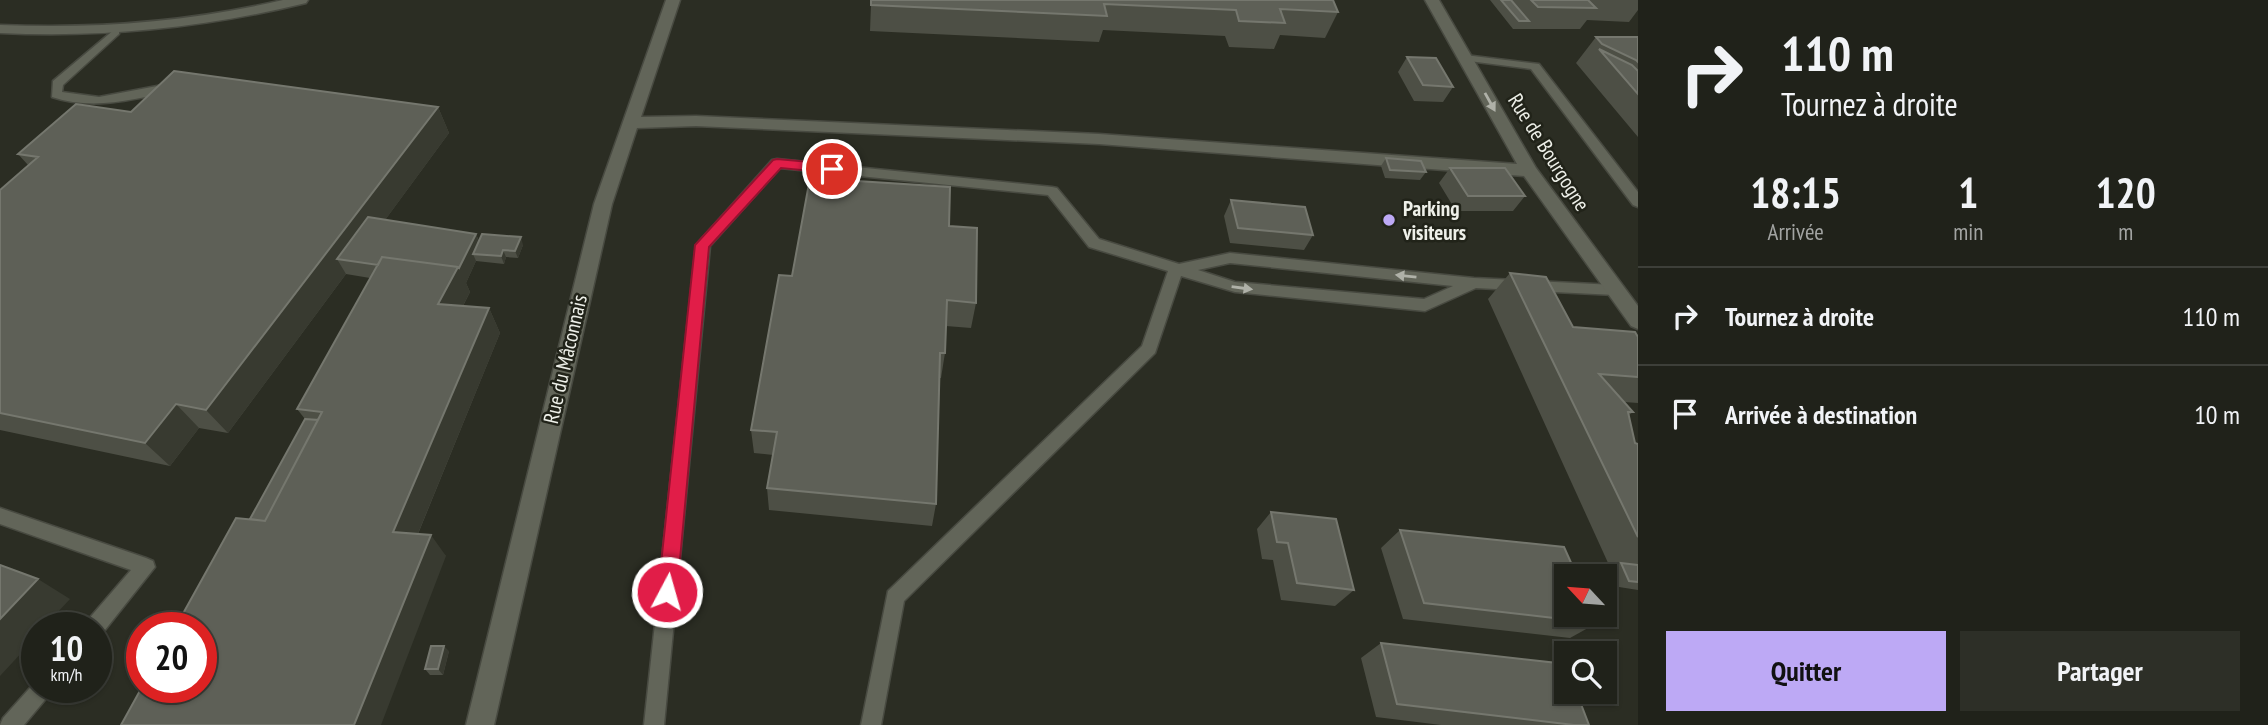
<!DOCTYPE html>
<html lang="fr">
<meta charset="utf-8">
<style>
body{margin:0;font-family:"PT Sans Narrow",sans-serif;background:#2d2f27;color:#f1f3f6;height:100vh;display:flex;flex-direction:column;font-size:26px;white-space:nowrap}
*{box-sizing:border-box;margin:0}
p{font-size:23px;color:#a2a4a2}
.icon{flex:none;width:38px;height:38px;fill:none;stroke:currentColor;stroke-width:2;stroke-linecap:round;stroke-linejoin:round}
.map{position:relative;flex:1;overflow:hidden}
.side{display:flex;flex-direction:column;background:#20221a;width:630px}
.side>*{flex:none}
.banner{background:#20221a;color:#f1f3f6;overflow:hidden}
.needle{width:46px;rotate:296deg}
.fabs{position:absolute;left:1554px;top:564px;display:grid;gap:14px}
.fabs a{display:grid;place-items:center;width:63px;height:63px;border-radius:0px;background:#20221a;box-shadow:0 2px 5px #0004,0 0 0 2px #3d3f39;font-size:35px}
.speed{position:absolute;left:21px;top:612px;display:flex;gap:14px;font-size:35px;font-weight:700;text-align:center}
.speed>*{display:grid;place-content:center;width:91px;height:91px;border-radius:50%;background:#20221a;box-shadow:0 2px 5px #0004,0 0 0 2px #3d3f39;line-height:1}
.speed small{font-size:18px;font-weight:400}
.speed .limit{border:10px solid #d22;background:#fff;color:#111}
.pin{position:absolute;display:grid;place-items:center;width:60px;height:60px;color:#fff;margin:-30px;border:4px solid #fff;border-radius:50%;box-shadow:0 2px 7px #0007}
.me{position:absolute;width:77px;margin:-38px;rotate:6deg;stroke-linejoin:round;filter:drop-shadow(0 0 5px #0008)}
.turn{display:flex;align-items:center;gap:24px;height:147px;padding:0 28px;font-size:32px}
.turn .icon{width:91px;height:91px;stroke-width:2.5}
.turn b{display:block;font-size:49px;line-height:60px}
.eta{display:flex;justify-content:space-evenly;align-items:center;height:119px;text-align:center}
.eta b{font-size:42px;font-weight:700;line-height:49px}
.cta{display:flex;gap:14px;margin-top:auto;padding:14px 28px}
.cta a{flex:1;height:80px;border-radius:0px;background:#bda9f5;color:#111;font-size:28px;font-weight:700;line-height:80px;text-align:center}
.cta a+a{background:#2d2f27;color:#f1f3f6}
ul{padding:0;list-style:none}
li{display:flex;align-items:center;gap:21px;height:98px;padding:0 28px;border-top:2px solid #3d3f39}
li div{flex:1}
li b{display:block;font-size:26px}
li em{font-style:normal}
main{display:flex;flex:1;min-height:0}
.map>svg:first-child{display:block}
.lines{fill:none;stroke-linecap:round;stroke-linejoin:round}
.lane-casing{stroke:#484a41;stroke-width:3}
.street-casing{stroke:#484a41;stroke-width:3}
.lane{fill:#626559;fill-rule:evenodd}
.street{fill:#626559;fill-rule:evenodd}
.wall{fill:#4d4f45}
.shaded-wall{fill:#383a30}
.building{fill:#5e6057;stroke:#75776e;stroke-width:2}
.oneway{fill:#afb1a8}
.route{fill:#e11d48;stroke:#92132f;stroke-width:2}
.poi-dot{fill:#bda9f5;stroke:#212319;stroke-width:2.5}
.labels{text-anchor:middle;dominant-baseline:central;stroke-width:5;stroke-linejoin:round;paint-order:stroke}
.street-label{font-size:21px;fill:#eef0e9;stroke:#212319}
.poi-label{font-size:21px;font-weight:bold;fill:#eef0e9;stroke:#212319;text-anchor:start}
</style>
<main>
<div class="map">
<svg width="1638" height="725" viewBox="0 0 1638 725">
<rect width="100%" height="100%" fill="#2b2d23"/>
<g class="lines">
<!-- lane casing -->
<g class="lane-casing">
<path id="lane" d="M115,29L119,30V34L63,85L62,92L99,97L173,83L179,87L177,90C135,99 94,111 52,97L53,81Z
M1465,55L1539,64L1638,192V207L1633,205L1531,69L1461,60L1459,58Z
M777,159L1052,187L1057,188L1099,239L1179,264L1230,253L1474,278L1615,285L1622,290L1615,295L1476,288L1425,311L1235,292L1181,276L1155,353L904,601L881,725H861L888,591L1142,346L1168,271L1089,247L1048,195L780,168L710,246L664,725H644L696,245L772,160ZM1230,263L1453,286L1424,299L1235,282L1198,270Z
M0,508L146,558L153,561L155,567L101,635L96,636V628H84L87,621L131,570L0,524Z
M37,680V688H52L49,695L24,725H0L3,718Z"/>
</g>
<!-- street casing -->
<g class="street-casing">
<path id="street" d="M283,0H308L306,3C204,28 105,38 0,33V25C96,29 189,22 283,0Z
M666,0H680L641,117L696,116L1099,134L1517,164L1425,0H1439L1536,168L1638,306V329L1631,326L1524,176L1099,144L696,126L637,128L612,204L494,725H466L594,204Z"/>
</g>
<!-- lane -->
<use href="#lane" class="lane"/>
<!-- street -->
<use href="#street" class="street"/>
</g>
<!-- wall -->
<path class="wall" d="M1333,0L1338,12L1325,38L1280,35L1274,49L1229,47L1225,36L1103,30L1099,42L870,31L871,5Z
M1490,0H1638V10L1629,22L1587,20L1580,29H1513Z
M1596,37H1638V137L1576,63Z
M1407,57L1453,87L1443,102L1414,101L1398,72Z
M438,107L449,133L385,220L476,234L479,241L523,245L518,258L506,257L504,264L476,261L466,283L470,292L463,306L489,308L500,333L418,534L446,556L250,519L305,419L297,409L370,278L346,274L228,433L199,428L170,466L0,430V190L28,165L18,154L131,112Z
M1386,158L1426,172L1420,180L1385,178L1381,166Z
M1450,168L1525,196L1513,211H1456L1439,183Z
M1231,200L1313,235L1304,250L1230,243L1224,216Z
M949,226L976,303L971,328L946,326L945,353L941,378H940L936,504L932,526L769,510L767,488L773,455L754,453L751,430L792,276Z
M1510,273L1573,327L1638,337V403L1624,402L1633,412L1629,415L1635,443L1638,444V590L1619,587L1488,299Z
M1271,512L1354,590L1335,606L1281,600L1273,560L1262,559L1257,529Z
M1400,530L1597,623L1570,638L1403,619L1381,548Z
M1381,643L1589,725H1441L1376,717L1361,658Z
M449,651L443,675H430L425,669Z"/>
<!-- shaded-wall -->
<path class="shaded-wall" d="M438,107L449,133L355,261L337,259L346,274L228,433L206,410Z
M476,234L482,250L473,254L476,261L466,283L470,292L451,329L438,304Z
M521,237L523,245L518,258L515,251Z
M503,250L506,257L504,264L501,256Z
M489,308L500,333L410,553L393,532Z
M176,404L199,428L170,466L145,443Z
M431,535L446,556L381,725H354Z
M38,579L70,599L43,628H37V636L0,676V619Z
M444,646L449,651L443,675L438,669Z"/>
<!-- building -->
<path class="building" d="M871,0H1333L1338,12L1280,9L1285,23L1239,21L1236,10L1104,4L1107,16L871,5Z
M1501,0H1511L1529,21H1519Z
M1531,0H1588L1596,8L1538,7Z
M1596,37H1638V62L1636,60L1602,44Z
M1599,49L1632,65L1638,71V94Z
M1407,57L1436,58L1453,87L1423,85Z
M174,71L438,107L206,410L176,404L145,443L0,413V190L38,157L18,154L76,104L131,112Z
M1386,158L1421,161L1426,172L1390,170Z
M1450,168H1505L1525,196H1468Z
M810,178L950,187L949,226L977,228L976,303L947,300L945,353H940L936,504L767,488L777,432L751,430L779,275L792,276Z
M1231,200L1305,207L1313,235L1238,228Z
M368,217L476,234L459,268L458,267L382,257L378,265L337,259Z
M482,234L521,237L515,251L503,250L501,256L473,254Z
M382,257L458,267L438,304L489,308L393,532L431,535L354,725H121L142,687L201,688V628H175L236,518L265,521L322,412L297,409Z
M1510,273L1546,277L1573,327L1635,332L1638,337V377L1599,374L1633,412H1628L1635,443L1638,444V537Z
M305,419L318,420L265,521L250,519Z
M1271,512L1336,519L1354,590L1297,583L1288,543L1277,542Z
M1400,530L1564,547L1577,576H1566V614H1593L1597,623L1424,603Z
M1621,563L1638,565V582L1629,581Z
M0,565L38,579L0,619Z
M1381,643L1566,664V691H1576L1589,725H1574L1397,704Z
M431,646H444L438,669H425Z"/>
<!-- one-way arrows -->
<defs><path id="oneway-solid" d="M-6-.8H1V-3.2L6.5 0L1 3.2V.8H-6Z" transform="scale(1.75)"/></defs>
<g class="oneway">
<use href="#oneway-solid" transform="translate(1490 102) rotate(61)"/>
<use href="#oneway-solid" transform="translate(1406 276) rotate(-174)"/>
<use href="#oneway-solid" transform="translate(1242 288) rotate(8)"/>
</g>
<!-- route -->
<path class="route" d="M777,159L832,164L839,169L832,173L781,168L709,247L677,592L674,598L667,601L661,598L658,592L695,245L773,160Z"/>
<!-- markers -->
<circle class="poi-dot" cx="1389" cy="220" r="7"/>
<g class="labels">
<!-- street labels -->
<g class="street-label">
<text transform="translate(1549 152) rotate(58)">Rue de Bourgogne</text>
<text transform="translate(565 359) rotate(-77)">Rue du Mâconnais</text>
</g>
<!-- poi labels -->
<g class="poi-label">
<text x="1403" y="208">Parking<tspan x="1403" dy="24">visiteurs</tspan></text>
</g>
</g>
</svg>
<div class="fabs">
<a><svg class="needle" viewBox="-14 -14 28 28"><path d="M0-13l5 13h-10z" fill="#e53935"/><path d="M0 13l5-13h-10z" fill="#a2a4a2"/></svg></a>
<a><svg class="icon" aria-label="search" viewBox="0 0 24 24"><circle cx="10" cy="10" r="6"/><path d="M15 15l6 6"/></svg></a>
</div>
<div class="speed"><div>10<small>km/h</small></div><div class="limit">20</div></div>
<div class="pin" style="left:832px;top:169px;background:#d93025"><svg class="icon" aria-label="arrive" viewBox="0 0 24 24"><path d="M6 21V4h12l-3 4 3 4H6"/></svg></div>
<svg class="me" style="left:667px;top:592px" viewBox="-20 -20 40 40"><circle r="17" fill="#e11d48" stroke="#fff" stroke-width="3"/><path d="M0-11L8 9 0 5-8 9z" fill="#fff"/></svg>
</div>
<section class="side">
<div class="banner">
<div class="turn"><svg class="icon" aria-label="right" viewBox="0 0 24 24"><path d="M7 20v-9h11M14 6l5 5-5 5"/></svg><div><b>110 m</b>Tournez à droite</div></div>
</div>
<div class="eta">
<div><b>18:15</b><p>Arrivée</p></div>
<div><b>1</b><p>min</p></div>
<div><b>120</b><p>m</p></div>
</div>
<ul>
<li><svg class="icon" aria-label="right" viewBox="0 0 24 24"><path d="M7 20v-9h11M14 6l5 5-5 5"/></svg><div><b>Tournez à droite</b></div><em>110 m</em></li>
<li><svg class="icon" aria-label="arrive" viewBox="0 0 24 24"><path d="M6 21V4h12l-3 4 3 4H6"/></svg><div><b>Arrivée à destination</b></div><em>10 m</em></li>
</ul>
<div class="cta"><a>Quitter</a><a>Partager</a></div>
</section>
</main>
